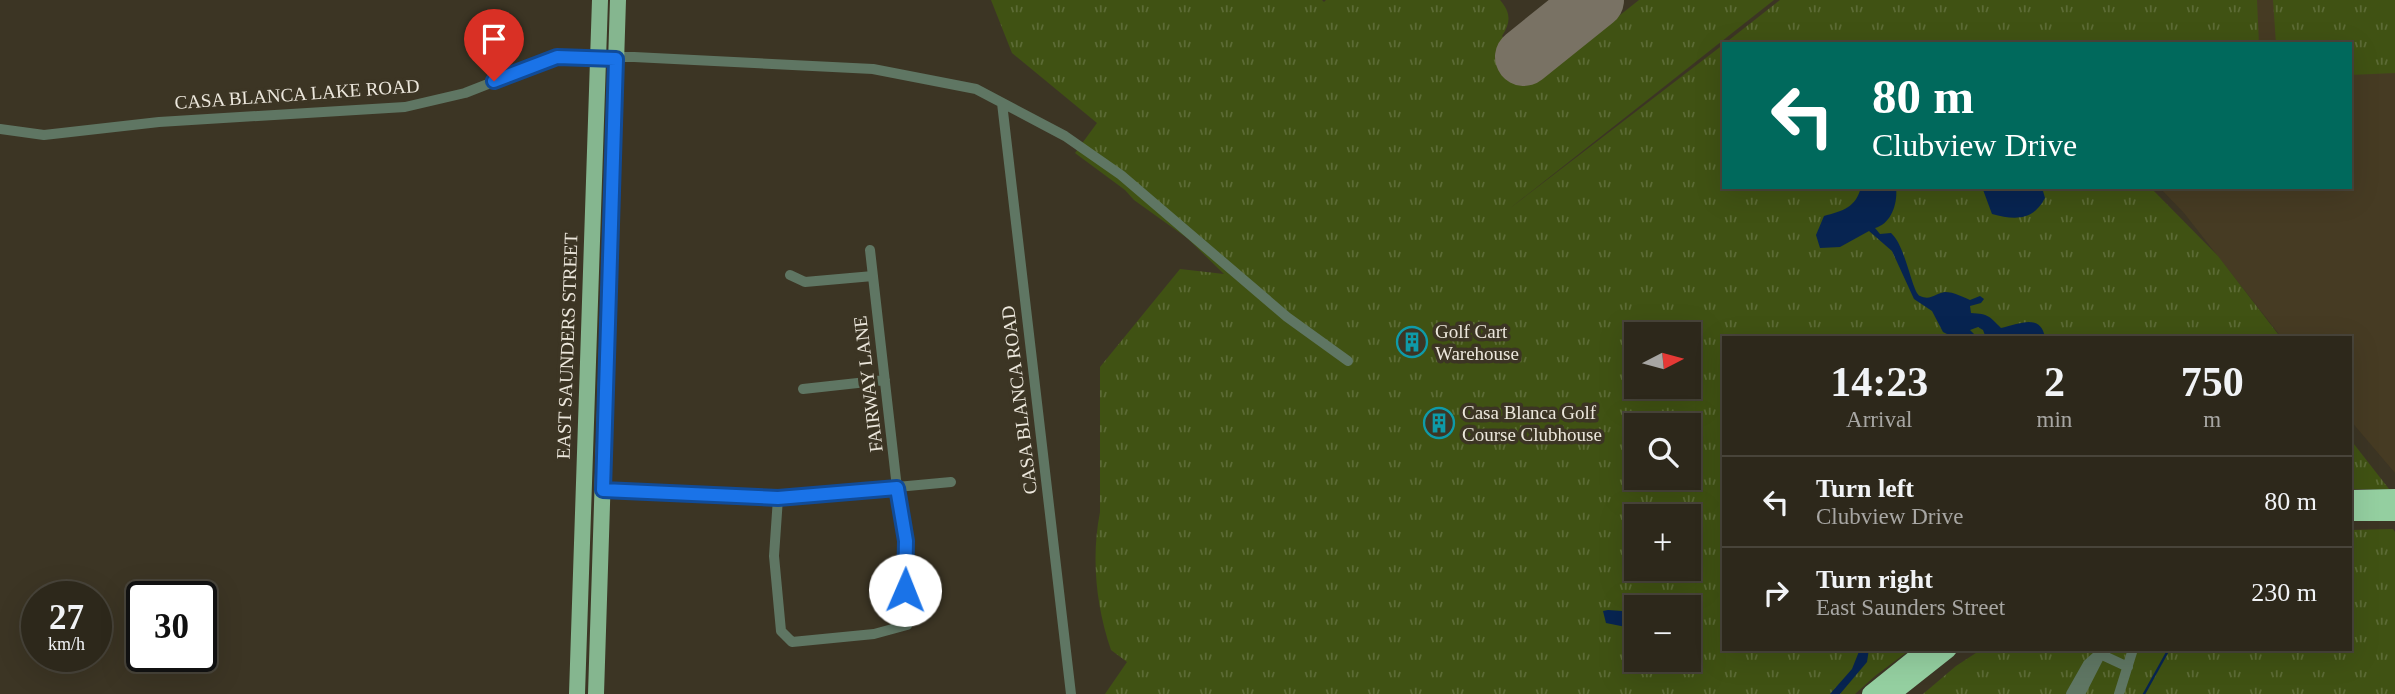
<!DOCTYPE html>
<meta charset="utf-8">
<style>
body{margin:0;font-family:"Times New Roman",serif;background:#393428;color:#f1f3f6;height:100vh;display:flex;flex-direction:column;font-size:26px;white-space:nowrap}
*{box-sizing:border-box;margin:0}
p{font-size:23px;color:#a7a6a3}
.icon{flex:none;width:38px;height:38px;fill:none;stroke:currentColor;stroke-width:2;stroke-linecap:round;stroke-linejoin:round}
.map{position:relative;flex:1;overflow:hidden}
.drawer{position:absolute;left:1722px;top:336px;width:630px;height:315px;display:flex;flex-direction:column;background:#2d281b;border-radius:0px;box-shadow:0 7px 28px #0002,0 0 0 2px #48443a}
.drawer>*{flex:none}
.guide{position:absolute;left:1722px;top:42px;width:630px;height:147px;border-radius:0px;box-shadow:0 7px 28px #0002,0 0 0 2px #48443a;background:#00695c;color:#fff;overflow:hidden}
.needle{width:46px;rotate:84deg}
.controls{position:absolute;left:1624px;top:322px;display:grid;gap:14px}
.controls a{display:grid;place-items:center;width:77px;height:77px;border-radius:0px;background:#2d281b;box-shadow:0 7px 28px #0002,0 0 0 2px #48443a;font-size:35px}
.speed{position:absolute;left:21px;top:581px;display:flex;gap:14px;font-size:35px;font-weight:700;text-align:center}
.speed>*{display:grid;place-content:center;width:91px;height:91px;border-radius:50%;background:#2d281b;box-shadow:0 7px 28px #0002,0 0 0 2px #48443a;line-height:1}
.speed small{font-size:18px;font-weight:400}
.speed .limit{border:4px solid #111;border-radius:10px;background:#fff;color:#111}
.pin{position:absolute;display:grid;place-items:center;width:60px;height:60px;color:#fff;margin:-72px -30px;border-radius:50% 50% 50% 0;rotate:-45deg;box-shadow:0 0 7px #0007}
.pin .icon{rotate:45deg}
.me{position:absolute;width:77px;margin:-38px;rotate:1deg;stroke-linejoin:round;filter:drop-shadow(0 0 5px #0008)}
.turn{display:flex;align-items:center;gap:24px;height:147px;padding:0 35px;font-size:32px}
.turn .icon{width:91px;height:91px;stroke-width:2.5}
.turn b{display:block;font-size:49px;line-height:60px}
.eta{display:flex;justify-content:space-evenly;align-items:center;height:119px;text-align:center}
.eta b{font-size:42px;font-weight:800;line-height:49px}
ul{padding:0;list-style:none}
li{display:flex;align-items:center;gap:21px;height:91px;padding:0 35px;border-top:2px solid #48443a}
li div{flex:1}
li b{display:block;font-size:26px}
li em{font-style:normal}
.map>svg:first-child{display:block}
.built{fill:#463b23}
.grass{fill:url(#grass-tufts);fill-rule:evenodd}
.water{fill:#072451}
.lines{fill:none;stroke-linecap:round;stroke-linejoin:round}
.stream{stroke:#072451;stroke-width:2.5}
.runway{stroke:#797264;stroke-width:58}
.street{stroke:#5f7663;stroke-width:10}
.primary{stroke:#85b68f;stroke-width:16}
.highway{stroke:#94cfa0;stroke-width:18}
.route-casing{stroke:#114b97;stroke-width:18}
.route{stroke:#1a73e8;stroke-width:12}
.labels{text-anchor:middle;dominant-baseline:central;stroke-width:7;stroke-linejoin:round;paint-order:stroke}
.street-label{font-size:19px;fill:#ece7dc;stroke:#3c3524}
.poi-label{font-size:19px;fill:#ece7dc;stroke:#3c3524;text-anchor:start}
</style>
<div class="map">
<svg width="2395" height="694" viewBox="0 0 2395 694">
<defs>
<pattern id="grass-tufts" width="24" height="20" patternUnits="userSpaceOnUse" patternTransform="scale(1.75)"><rect width="24" height="20" fill="#405213"/><path d="M3 7l-1-3M5 7V3M7 7l1-3M15 17l-1-3M17 17v-4M19 17l1-3" fill="none" stroke="#5c6b35"/></pattern>
</defs>
<rect width="100%" height="100%" fill="#3c3524"/>
<!-- built -->
<path class="built" d="M1988,0H2395V473L2350,420V338H2282L2184,213L2159,187H2350V44H2026Z"/>
<!-- grass -->
<path class="grass" d="M991,0H1322L1324,2L1326,0H1500C1511,13 1511,22 1502,36L1538,80L1639,0H1774L1509,209L1724,44V187H2150L2218,256L2281,338H1724V649H1911L1875,676L1855,694H1105L1127,662L1111,650C1096,606 1091,558 1100,512V367L1180,269L1224,274L1187,238L1134,200L1125,190L1075,153L1097,123L1012,53ZM1636,334H1689V387H1636ZM1636,425H1689V478H1636ZM1636,516H1689V569H1636ZM1636,607H1689V660H1636Z
M1780,0H2257L2259,44H1724Z
M2273,0H2395V73L2350,75V44H2276Z
M2350,439L2389,489H2350Z
M2393,529L2395,532V694H1923L1956,666L1982,649H2350V530Z"/>
<!-- water -->
<path class="water" d="M1861,187H1896C1898,204 1891,224 1875,228L1880,234L1891,233C1906,246 1912,293 1920,296C1931,301 1936,293 1945,292C1954,292 1963,297 1970,300L1980,296L1984,299L1981,303L1970,306L1971,313C1989,314 1989,316 2001,328C2018,325 2041,312 2045,338H1986L1983,330L1978,327L1970,330L1978,338H1969L1966,335L1953,337L1943,332L1932,311L1914,299L1892,251L1869,231L1840,247L1820,248L1816,235L1824,216C1842,211 1856,208 1861,187Z
M1982,187H2021L2023,191L2036,188L2043,191L2045,198C2033,221 2015,220 1992,214Z
M1608,610L1636,612V623L1626,627L1606,623L1603,611Z
M1860,649H1869L1867,662L1840,694H1830L1852,669Z"/>
<g class="lines">
<!-- stream -->
<path class="stream" d="M2144,694L2169,649"/>
<!-- runway -->
<path class="runway" d="M1524,57L1595,0"/>
<!-- street -->
<path class="street" d="M1002,103L1071,694
M0,129L44,135L159,122L405,107L465,93L557,57H634L873,69L976,89L1065,136L1121,175L1287,317L1348,361
M790,275L805,282L873,276
M803,389L885,380
M603,490L778,498L951,482
M778,498L774,556L781,631L792,642L874,634L907,625L905,590L906,541L897,488L870,250
M2100,654L2128,667
M2071,694L2088,664L2105,649
M2080,694L2100,655
M2119,694L2133,649"/>
<!-- primary -->
<path class="primary" d="M577,694L600,0
M596,694L618,0"/>
<!-- highway -->
<path class="highway" d="M2350,499L2395,498
M2350,512H2395
M1871,694L1927,649
M1891,694L1948,649"/>
</g>
<g class="lines">
<!-- route casing -->
<g class="route-casing">
<path id="route" d="M494,81L557,57L616,59L603,490L778,498L897,488L906,541L905,590"/>
</g>
<!-- route -->
<use href="#route" class="route"/>
</g>
<!-- icons -->
<defs>
<g id="building-ring" transform="scale(1.575)"><circle r="9.5" fill="#3c3524" stroke="#0f9aa8" stroke-width="1.5"/><path d="M-4-6H4V6H1V3H-1V6H-4ZM-2.5-4.3h1.7v1.8h-1.7ZM.8-4.3h1.7v1.8H.8ZM-2.5-1h1.7V.8h-1.7ZM.8-1h1.7V.8H.8Z" fill="#0f9aa8"/></g>
</defs>
<g fill-rule="evenodd">
<use href="#building-ring" x="1412" y="342"/>
<use href="#building-ring" x="1439" y="423"/>
</g>
<g class="labels">
<!-- street labels -->
<g class="street-label">
<text transform="translate(297 94) rotate(-4)">CASA BLANCA LAKE ROAD</text>
<text transform="translate(567 346) rotate(-88)">EAST SAUNDERS STREET</text>
<text transform="translate(868 384) rotate(-97)">FAIRWAY LANE</text>
<text transform="translate(1019 400) rotate(-97)">CASA BLANCA ROAD</text>
</g>
<!-- poi labels -->
<g class="poi-label">
<text x="1435" y="331">Golf Cart<tspan x="1435" dy="22">Warehouse</tspan></text>
<text x="1462" y="412">Casa Blanca Golf<tspan x="1462" dy="22">Course Clubhouse</tspan></text>
</g>
</g>
</svg>
<div class="controls">
<a><svg class="needle" viewBox="-14 -14 28 28"><path d="M0-13l5 13h-10z" fill="#e53935"/><path d="M0 13l5-13h-10z" fill="#a7a6a3"/></svg></a>
<a><svg class="icon" aria-label="search" viewBox="0 0 24 24"><circle cx="10" cy="10" r="6"/><path d="M15 15l6 6"/></svg></a>
<a>+</a>
<a>−</a>
</div>
<div class="speed"><div>27<small>km/h</small></div><div class="limit">30</div></div>
<div class="pin" style="left:494px;top:81px;background:#d93025"><svg class="icon" aria-label="arrive" viewBox="0 0 24 24"><path d="M6 21V4h12l-3 4 3 4H6"/></svg></div>
<svg class="me" style="left:905px;top:590px" viewBox="-20 -20 40 40"><circle r="19" fill="#fff"/><path d="M0-13L10 11 0 6-10 11z" fill="#1a73e8"/></svg>
<div class="guide">
<div class="turn"><svg class="icon" aria-label="left" viewBox="0 0 24 24"><path d="M17 20v-9H6M10 6l-5 5 5 5"/></svg><div><b>80 m</b>Clubview Drive</div></div>
</div>
<section class="drawer">
<div class="eta">
<div><b>14:23</b><p>Arrival</p></div>
<div><b>2</b><p>min</p></div>
<div><b>750</b><p>m</p></div>
</div>
<ul>
<li><svg class="icon" aria-label="left" viewBox="0 0 24 24"><path d="M17 20v-9H6M10 6l-5 5 5 5"/></svg><div><b>Turn left</b><p>Clubview Drive</p></div><em>80 m</em></li>
<li><svg class="icon" aria-label="right" viewBox="0 0 24 24"><path d="M7 20v-9h11M14 6l5 5-5 5"/></svg><div><b>Turn right</b><p>East Saunders Street</p></div><em>230 m</em></li>
</ul>
</section>
</div>
